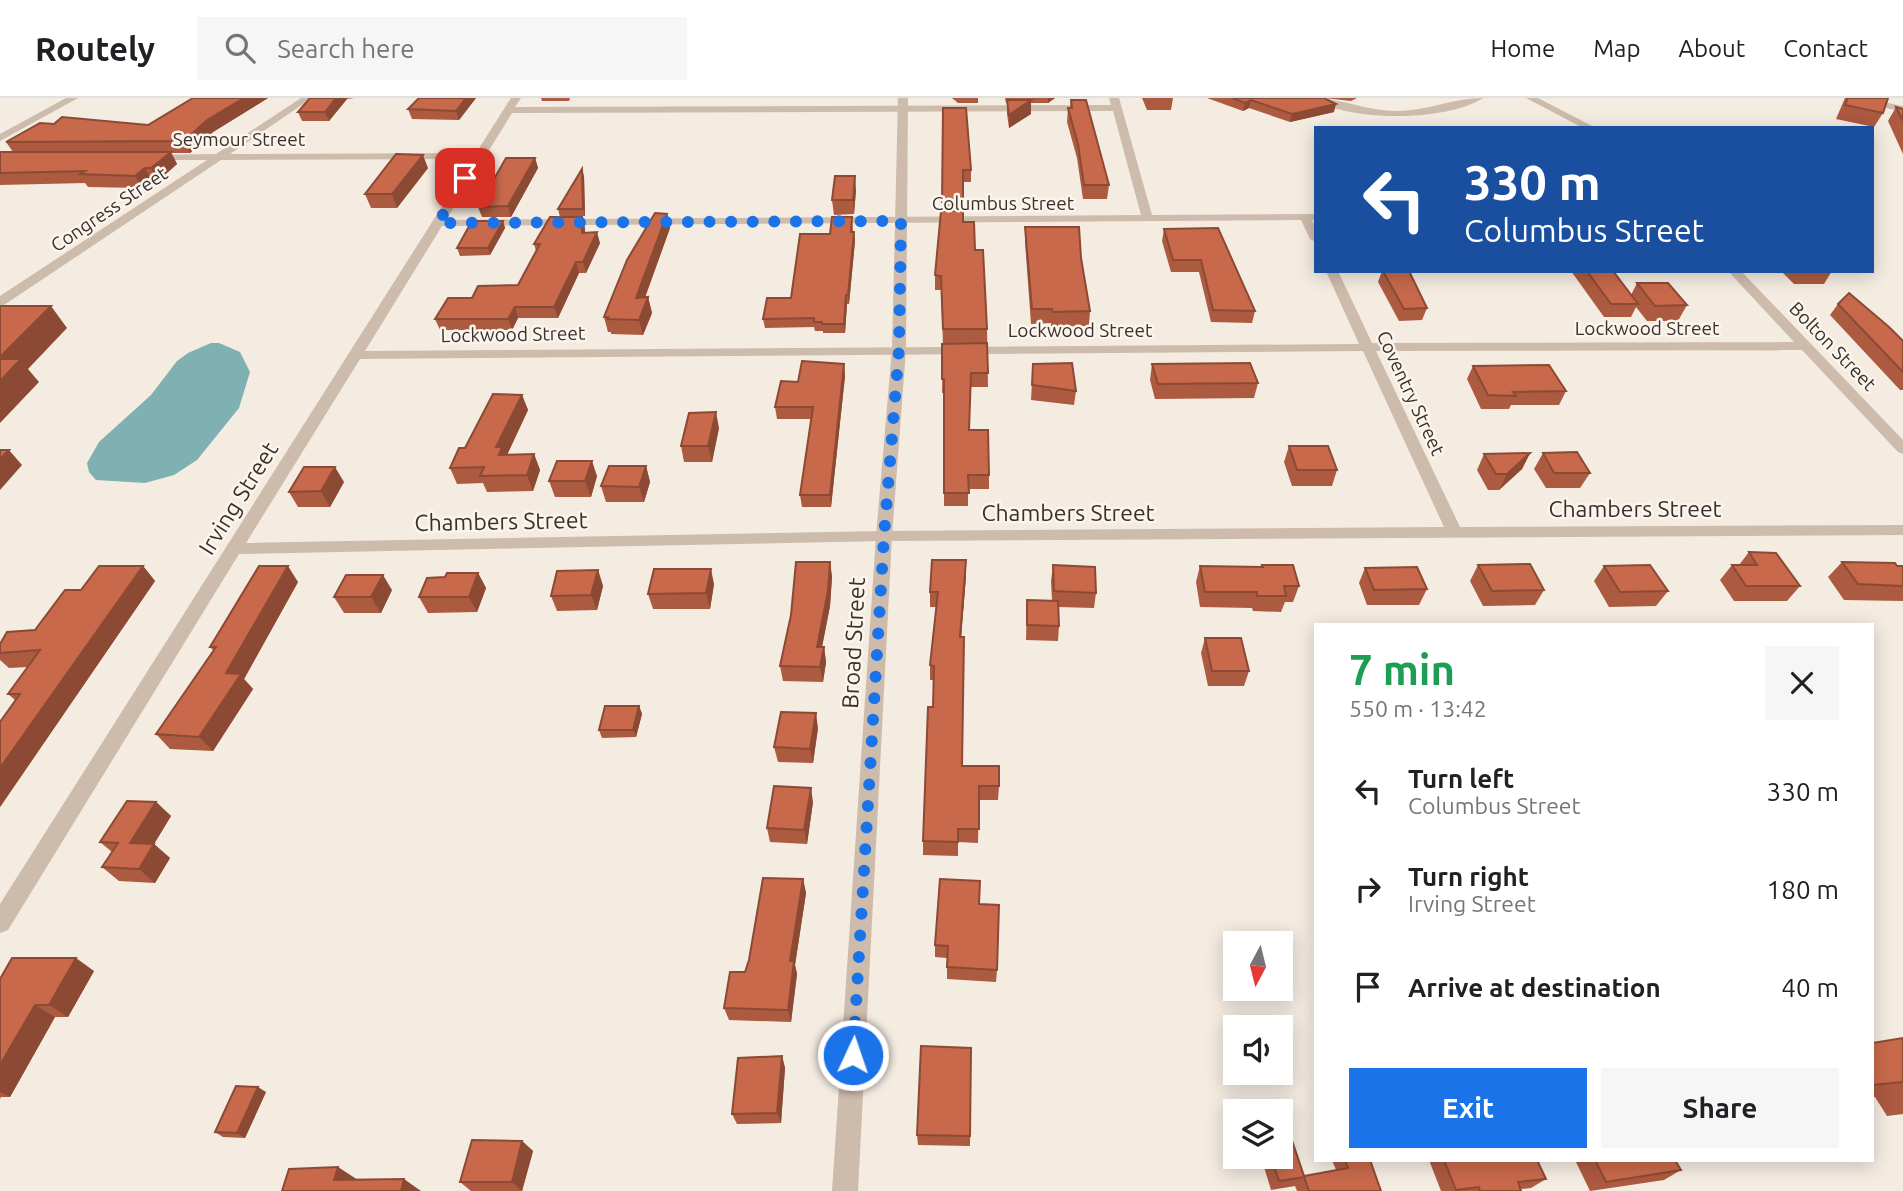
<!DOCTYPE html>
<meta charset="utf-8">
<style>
body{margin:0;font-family:Ubuntu,sans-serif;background:#f6f6f6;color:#202124;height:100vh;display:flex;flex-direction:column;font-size:26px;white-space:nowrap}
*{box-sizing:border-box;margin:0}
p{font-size:23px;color:#757577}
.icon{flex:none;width:38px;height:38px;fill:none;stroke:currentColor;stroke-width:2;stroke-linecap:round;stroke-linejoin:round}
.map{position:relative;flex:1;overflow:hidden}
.sheet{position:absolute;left:1314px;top:525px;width:560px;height:539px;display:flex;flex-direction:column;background:#fff;border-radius:0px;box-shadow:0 4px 18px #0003}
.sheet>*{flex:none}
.top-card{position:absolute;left:1314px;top:28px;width:560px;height:147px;border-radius:0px;box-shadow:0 4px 18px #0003;background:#1a4fa0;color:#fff;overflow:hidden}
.needle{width:46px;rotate:187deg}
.fabs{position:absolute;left:1223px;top:833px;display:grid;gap:14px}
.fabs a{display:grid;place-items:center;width:70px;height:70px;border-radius:0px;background:#fff;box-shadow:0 4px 18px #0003;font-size:35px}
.pin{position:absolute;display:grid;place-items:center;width:60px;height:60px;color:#fff;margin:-30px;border-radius:14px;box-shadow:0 4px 10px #0006}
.me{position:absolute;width:77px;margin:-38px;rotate:3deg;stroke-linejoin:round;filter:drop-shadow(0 0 5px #0008)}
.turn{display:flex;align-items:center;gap:24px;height:147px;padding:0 35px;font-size:32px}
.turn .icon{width:91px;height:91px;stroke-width:2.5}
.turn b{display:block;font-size:49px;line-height:60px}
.round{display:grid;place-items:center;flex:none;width:74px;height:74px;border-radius:0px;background:#f6f6f6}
.headline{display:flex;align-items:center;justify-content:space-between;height:119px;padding:0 35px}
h1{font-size:42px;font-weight:700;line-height:52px;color:#1e9e55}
.button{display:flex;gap:14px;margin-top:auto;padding:14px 35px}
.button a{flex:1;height:80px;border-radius:0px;background:#1a73e8;color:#fff;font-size:28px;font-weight:700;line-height:80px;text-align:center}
.button a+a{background:#f6f6f6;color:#202124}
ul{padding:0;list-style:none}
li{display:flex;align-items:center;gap:21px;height:98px;padding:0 35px}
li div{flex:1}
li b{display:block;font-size:26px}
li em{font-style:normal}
header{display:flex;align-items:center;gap:42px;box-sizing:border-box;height:98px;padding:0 35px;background:#fff;border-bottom:2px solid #e0e0e0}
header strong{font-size:33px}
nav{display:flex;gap:38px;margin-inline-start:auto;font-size:24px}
.search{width:490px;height:63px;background:#f6f6f6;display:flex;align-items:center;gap:18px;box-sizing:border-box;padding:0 24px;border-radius:0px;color:#757577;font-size:26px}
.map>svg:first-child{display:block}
.water{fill:#7fb0b2}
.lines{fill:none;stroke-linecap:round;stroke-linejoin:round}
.minor{fill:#cdbbac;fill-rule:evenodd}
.tertiary{fill:#cdbbac;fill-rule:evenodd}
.wall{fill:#ac5a40}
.shaded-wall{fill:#8c4a34}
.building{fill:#c8694b;stroke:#8c4a34;stroke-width:2}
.route{stroke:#1a73e8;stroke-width:12;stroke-dasharray:0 21.6}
.labels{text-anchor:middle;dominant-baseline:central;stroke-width:5;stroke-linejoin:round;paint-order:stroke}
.far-street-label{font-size:19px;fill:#3b302b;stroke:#fbf5ee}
.street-label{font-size:23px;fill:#3b302b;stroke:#fbf5ee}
</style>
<header>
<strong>Routely</strong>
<div class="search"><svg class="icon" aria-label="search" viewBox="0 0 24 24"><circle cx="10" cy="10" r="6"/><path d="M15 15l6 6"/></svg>Search here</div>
<nav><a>Home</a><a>Map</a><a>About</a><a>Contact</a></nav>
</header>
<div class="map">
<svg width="1903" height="1093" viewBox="0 0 1903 1093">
<rect width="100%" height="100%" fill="#f4ebe1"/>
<!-- water -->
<path class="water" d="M211,245H219L240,254L250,274L239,310L197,362L174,377L145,385L96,382L89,374L87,365L99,344L151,297L177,263L188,255Z"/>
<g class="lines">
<!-- minor -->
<path class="minor" d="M66,0H78L0,43V36Z
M301,0H312L230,56L476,55L511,0H521L515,9L1111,7L1109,0H1119L1152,117L1316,116V122H1312L1316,130V144L1310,141L1301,122L442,128L365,253L1359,246L1326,173H1338L1372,245L1794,244L1728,173H1741L1903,342V356L1898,354L1802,252L1376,253L1460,429L1903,427V437L884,443L239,456L8,832L0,835V806L472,61L221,62L4,207L0,208V198L207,62H150L145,59L146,57L216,56ZM1113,13L1141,117L446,122L512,15ZM1363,253L1444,429L884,433L246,445L360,261Z
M1311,0C1340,0 1367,13 1397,13C1426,13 1454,0 1483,0C1447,24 1346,24 1311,0Z
M1526,0H1538L1596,30H1583Z
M1844,0H1863L1903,8V14Z"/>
<!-- tertiary -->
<path class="tertiary" d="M898,0H908L906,251L892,438L858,1093H832L876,438L892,251Z"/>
</g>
<!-- wall -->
<path class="wall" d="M193,0H268L213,34L190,55H171L177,66L158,83L152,82L142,90L88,89L85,85L0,87V54H13L6,44L54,26L148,27Z
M310,0H354L347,1L329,23H302L298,14Z
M419,0H476L459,22L412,21L408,11Z
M541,0H570L569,3H542Z
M952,0H978V5H958Z
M1005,0H1055L1048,5H1031V16L1009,30L1007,16V5H1006Z
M1142,0H1173L1171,12H1147Z
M1207,0H1357L1351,3L1324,0L1334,14L1290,24L1249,10L1243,13Z
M1845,0H1888L1883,15L1874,29L1836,21Z
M1071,2L1109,87L1107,101H1083L1077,60L1067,24L1068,10H1070Z
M1896,9L1903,11V56L1888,23Z
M943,10L971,72V84H963V124L975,152L987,231L988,289H970L969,332L989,377V391H968V408H944V295H942L943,246L941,192H935V177L942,113Z
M535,60L538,70L511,119H482L478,109Z
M428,70L397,110H371L365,96Z
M584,78L585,118L560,119L558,111Z
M856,92L854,116L834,117L832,102Z
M667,116L670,130L645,200L648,199L652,215L643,237L611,236V234H608L604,219Z
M582,119L585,135L600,145L586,175H579L558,220H518L512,232H440L435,221L472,200L518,187L536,153L534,146Z
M852,119L853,134H854L855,143L849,206H847L845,235H823V233H815L814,229L765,230L763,221L791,200L830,136Z
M503,123L505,130L490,157L460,158L457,150Z
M1025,129L1090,213L1089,228L1051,229V225L1031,226L1025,144Z
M1218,130L1255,213L1252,225L1211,224L1199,174H1171L1162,143L1164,131Z
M1382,173H1409L1427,210L1422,222L1399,223L1378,184Z
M1571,173H1613L1631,197L1637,185L1687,207L1678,223H1647L1636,209L1631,219H1604Z
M1781,173H1832L1824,186H1794Z
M1838,206L1903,243V292H1900L1830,217Z
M844,266L845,278L831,409H802L800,397L811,321H777L775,309L798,284Z
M1033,266L1076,293L1074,307L1031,302Z
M1152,266L1258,285L1254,300L1155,301L1150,282Z
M1473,268L1566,293L1559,307H1511L1509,311H1481L1467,281Z
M522,297L528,312L507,357L534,356L540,372L533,393L487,394L483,385L457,386L450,370L465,350Z
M719,330L712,364H684L681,348Z
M1289,348L1337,372L1332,388H1292L1284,364Z
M1530,355L1522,371L1499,392H1488L1477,372L1484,356Z
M1543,355L1590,375L1580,390H1546L1534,371Z
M646,368L650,384L644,404H606L601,388Z
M597,378L591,399H555L549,383Z
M344,384L330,409H298L289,394Z
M1749,454L1800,488L1787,503H1734L1720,482L1732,467H1739Z
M830,464L832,479L830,508L822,549H824L826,564L823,584L783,583L780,568Z
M1842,464L1903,468V503L1844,502L1828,479Z
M1053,467L1096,495L1094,510L1059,509V528L1058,543L1026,542L1027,502L1052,503L1051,483Z
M1262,467L1299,488L1293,504H1285L1281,514L1253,513L1252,510L1200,509L1196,484L1200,468L1262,469Z
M1478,467L1544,492L1535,507L1483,508L1470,483Z
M143,468L155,483L0,709V624L15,602L8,596L28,569L9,570L0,562V546L35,532L81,492Z
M1604,468L1668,493L1656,508L1609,509L1594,483Z
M1365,470L1427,491L1419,507H1367L1359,485Z
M598,472L603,488L597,512L557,513L551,498Z
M478,475L486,490L477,514L428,515L419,499L445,479Z
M966,478L961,539L962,668L999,688L998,702H979L978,745L958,744V758L923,757V743L933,609L934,582H930V567L936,509H930V494Z
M298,484L244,581L253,591L213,653L170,651L156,636L214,553L210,549Z
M714,486L710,511H653L648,496Z
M392,492L381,515H344L334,499Z
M1205,540L1249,573L1244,588H1208L1201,555Z
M639,608L642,616L636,639L602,640L599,632Z
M818,630L813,665L778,664L774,649Z
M156,704L171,718L154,746L170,760L155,785L119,783L102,769L112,754L100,744Z
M813,704L807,746L770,744L767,730Z
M803,781L806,795L795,867L797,876L791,924L729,922L724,910Z
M979,806L997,872L996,884L947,881V860L935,859V847Z
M94,873L68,919H55L10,999H1L0,1001V881Z
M1903,940V1016L1887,1018L1875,999H1872V945Z
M971,950L970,1048L918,1047L917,1037Z
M782,958L785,970L781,1025L737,1026L732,1016Z
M266,994L245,1040L223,1039L215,1034Z
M522,1043L533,1053L522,1093H471L460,1084Z
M1261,1059H1281L1304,1078L1336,1072L1332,1062H1370L1381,1093H1297L1295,1088L1271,1092Z
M1429,1062H1537L1546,1081L1531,1090L1521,1091V1093H1441Z
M1575,1062H1675L1681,1072L1664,1082L1590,1093Z"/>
<!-- shaded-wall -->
<path class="shaded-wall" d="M244,0H268L213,34L190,55L184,43L207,22Z
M336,0H346L347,1L329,23L325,14Z
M466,0H476L459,22L456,13Z
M1048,0H1055L1048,5Z
M1031,2V16L1009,30V17Z
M1251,2L1249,10L1243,13L1245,5Z
M1336,6L1334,14L1290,24L1292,16Z
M171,54L177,66L158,83L151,70Z
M423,57L428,70L397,110L392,96Z
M535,60L538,70L511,119L508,108Z
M145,70L152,82L142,90L135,78Z
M582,71L584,78L585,118L583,111Z
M855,78L856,92L854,116L853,102Z
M667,116L670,130L639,215L636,200Z
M582,119L585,130V145L582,135Z
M503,123L505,130L490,157L488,150Z
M597,134L600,145L586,175L583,164Z
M854,134L855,143L849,206L848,197Z
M576,164L579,175L558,220L554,209Z
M846,197L847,206L845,235L844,226Z
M648,199L652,215L643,237L639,222Z
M51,208L67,230L28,271L39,284L0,325V259Z
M515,209L518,220L512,232L508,221Z
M844,266L845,278L831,409L830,397Z
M522,297L528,312L506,359L505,373L496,349Z
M716,314L719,330L712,364L708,348Z
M9,352L22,367L0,392V361Z
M1530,355L1522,371L1499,392L1507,376Z
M534,356L540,372L533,393L527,377Z
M592,363L597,378L591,399L585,383Z
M646,368L650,384L644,404L639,389Z
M335,369L344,384L330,409L321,393Z
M966,462V478L960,554V539Z
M830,464L832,479L830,508L819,564L817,549Z
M143,468L155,483L0,709V670Z
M288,468L298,484L244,581L253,591L213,653L199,639L226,575Z
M711,471L714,486L710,511L706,495Z
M598,472L603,488L597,512L591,497Z
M478,475L486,490L477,514L469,499Z
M383,477L392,492L381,515L371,499Z
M824,549L826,564L823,584L820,569Z
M639,608L642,616L636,639L633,632Z
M816,615L818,630L813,665L810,651Z
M811,690L813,704L807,746L804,732Z
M156,704L171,718L146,759L130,745Z
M154,746L170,760L155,785L139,771Z
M803,781L806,795L795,867L797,876L791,924L788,912L790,863Z
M76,860L94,873L68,919L49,907Z
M35,907L55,919L10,999L0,994V967Z
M782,958L785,970L781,1025L777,1015Z
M258,989L266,994L245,1040L237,1035Z
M522,1043L533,1053L522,1093L512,1084Z
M338,1069L358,1082H334Z
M404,1081L421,1093H401Z"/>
<!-- building -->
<path class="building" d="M193,0H244L207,22L184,43L6,44L40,25L54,26L62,19L148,27Z
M310,0H336L325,14H298Z
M419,0H466L456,13L408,11Z
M1232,0H1324L1336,6L1292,16L1251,2L1245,5Z
M1848,0H1888L1883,15L1845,7Z
M1007,2H1031L1009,17Z
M1071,2H1086L1109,87H1084L1078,46L1068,10H1072Z
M1896,9L1903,11V23Z
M943,10H966L971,72H963V104H942Z
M0,54H171L151,70H145L135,78L80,76L85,73L0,75Z
M396,56L423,57L392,96H365Z
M506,60H535L508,108L478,109Z
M582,71L583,111H558Z
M835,78H855L853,102H832Z
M941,113H963V124H974L975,152H983L987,231H943L941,178L935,177Z
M655,115L667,116L636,200L648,199L639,222L607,221L608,219H604L627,162Z
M550,119H582V135L597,134L583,164H576L554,209H515L508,221H435L448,200H472L478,188L518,187L540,146H534Z
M832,119H852L851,134H854L848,197H846L844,226H822V224H814V220L763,221L767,200H791L800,136H830Z
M472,123H503L488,150H457Z
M1025,129H1079L1081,160L1090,213L1053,214L1052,211H1032Z
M1218,130L1255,213L1213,212L1201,162H1173L1164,131Z
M1383,173H1409L1427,210L1404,211Z
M1587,173H1613L1638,206H1611Z
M1637,185H1668L1687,207L1655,208Z
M1849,195L1889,229L1903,243V274L1838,206Z
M0,208H51L0,259Z
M987,245L988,275H971L969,332H988L989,377H968L969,395H944V281H942V246Z
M0,261H21L0,283Z
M802,263L844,266L830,397H800L813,309H775L781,283L798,284Z
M1072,265L1076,293L1032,287L1033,266Z
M1250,265L1258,285L1158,286L1152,266Z
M1549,267L1566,293L1513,294L1516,298L1488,297L1473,268Z
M493,296L522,297L496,349H502L499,357L534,356L527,377L480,378L484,369L450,370L459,350H465Z
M716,314L708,348H681L689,315Z
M1289,348H1328L1337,372H1297Z
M0,352H9L0,361Z
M1577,354L1590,375H1554L1543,355Z
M1530,355L1507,376H1496L1484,356Z
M557,363H592L585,383H549Z
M609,368H646L639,389L601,388Z
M304,369H335L321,393L289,394Z
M1749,454L1776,455L1800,488H1746L1732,467H1757Z
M932,462H966L960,539H964L962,668H999V688H979V731H958V744L923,743L928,609H933L934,568L930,567L938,494H930Z
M796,464H830L828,493L817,549H824L820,569L780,568L791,517Z
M1842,464L1895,465L1897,468H1903V488L1858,486Z
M1530,466L1544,492L1492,493L1478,467Z
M1053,467L1095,469L1096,495L1054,493Z
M1262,467H1293L1299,488H1284L1286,498H1257V494H1205L1200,468L1263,469Z
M1650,467L1668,493L1620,494L1604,468Z
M99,468H143L0,670V624L20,596H8L40,552L0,555V546L7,534L35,532L65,492H81Z
M259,468H288L226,575L241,576L199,639L156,636L216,549H210Z
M1417,469L1427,491L1374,492L1365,470Z
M654,471H711L706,495L648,496Z
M598,472L591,497L551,498L557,473Z
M447,475H478L469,499H419L427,480L445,479Z
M346,477H383L371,499H334Z
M1027,502L1058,503L1059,528L1027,527Z
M1205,540H1241L1249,573H1212Z
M605,608H639L633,632H599Z
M781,614L816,615L810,651L774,649Z
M774,688L811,690L804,732L767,730Z
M127,703L156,704L130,745L154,746L139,771L102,769L118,745L100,744Z
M763,780L803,781L790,863H794L788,912L724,910L730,874H745L749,862Z
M940,781L980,783L979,806L999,807L997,872L947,869L948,848L935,847Z
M12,860H76L49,907H35L0,967V881Z
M1903,940V984L1872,987V945Z
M921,948L971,950L970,1038L917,1037Z
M782,958L777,1015L732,1016L738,960Z
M236,988L258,989L237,1035L215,1034Z
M1281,1010L1304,1078L1348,1070L1345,1062H1370L1381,1093H1309L1304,1079L1279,1083L1271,1059H1281V1013H1261Z
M472,1042L522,1043L512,1084H460Z
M1444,1062H1537L1546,1081L1518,1084L1521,1093H1480L1479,1089L1456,1092Z
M1595,1062H1675L1681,1072L1606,1084Z
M338,1069L334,1082L404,1081L401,1093H282L289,1071Z"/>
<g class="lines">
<!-- route -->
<path class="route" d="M465,80L438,125L901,123L899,251L884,438L853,957"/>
</g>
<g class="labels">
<!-- far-street labels -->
<g class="far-street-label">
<text x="239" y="41">Seymour Street</text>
<text x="1003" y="105">Columbus Street</text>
<text transform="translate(109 111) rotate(-34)">Congress Street</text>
<text x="1647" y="230">Lockwood Street</text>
<text x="1080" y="232">Lockwood Street</text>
<text transform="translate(513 236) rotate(-1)">Lockwood Street</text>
<text transform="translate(1833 248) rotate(46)">Bolton Street</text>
<text transform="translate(1411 295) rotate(65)">Coventry Street</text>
</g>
<!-- street labels -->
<g class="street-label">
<text transform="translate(238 400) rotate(-58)">Irving Street</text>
<text x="1635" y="410">Chambers Street</text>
<text x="1068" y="414">Chambers Street</text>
<text transform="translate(501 423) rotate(-1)">Chambers Street</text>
<text transform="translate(853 545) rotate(-87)">Broad Street</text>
</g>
</g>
</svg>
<div class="fabs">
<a><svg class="needle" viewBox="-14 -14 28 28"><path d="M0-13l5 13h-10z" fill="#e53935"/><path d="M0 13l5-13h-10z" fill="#757577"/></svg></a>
<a><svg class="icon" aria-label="sound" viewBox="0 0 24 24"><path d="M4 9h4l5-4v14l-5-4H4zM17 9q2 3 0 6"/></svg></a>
<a><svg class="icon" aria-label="layers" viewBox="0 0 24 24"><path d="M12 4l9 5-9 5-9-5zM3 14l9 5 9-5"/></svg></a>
</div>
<div class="pin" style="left:465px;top:80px;background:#d93025"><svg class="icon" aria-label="arrive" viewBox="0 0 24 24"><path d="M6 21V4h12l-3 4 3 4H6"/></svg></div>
<svg class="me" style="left:853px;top:957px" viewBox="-20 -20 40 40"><circle r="17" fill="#1a73e8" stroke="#fff" stroke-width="3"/><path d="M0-11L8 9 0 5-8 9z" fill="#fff"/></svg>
<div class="top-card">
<div class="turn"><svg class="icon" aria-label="left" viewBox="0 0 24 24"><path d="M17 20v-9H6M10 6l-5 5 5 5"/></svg><div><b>330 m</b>Columbus Street</div></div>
</div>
<section class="sheet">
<div class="headline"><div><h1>7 min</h1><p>550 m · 13:42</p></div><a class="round"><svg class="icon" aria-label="close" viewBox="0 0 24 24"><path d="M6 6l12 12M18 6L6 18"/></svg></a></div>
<ul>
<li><svg class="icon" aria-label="left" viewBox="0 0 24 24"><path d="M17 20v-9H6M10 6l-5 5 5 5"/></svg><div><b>Turn left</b><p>Columbus Street</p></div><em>330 m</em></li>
<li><svg class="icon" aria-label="right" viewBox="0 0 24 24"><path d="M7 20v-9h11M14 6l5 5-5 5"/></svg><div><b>Turn right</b><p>Irving Street</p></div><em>180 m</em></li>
<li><svg class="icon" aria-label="arrive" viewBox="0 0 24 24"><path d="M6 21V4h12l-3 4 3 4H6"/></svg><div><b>Arrive at destination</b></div><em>40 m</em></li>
</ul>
<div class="button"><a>Exit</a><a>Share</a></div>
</section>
</div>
